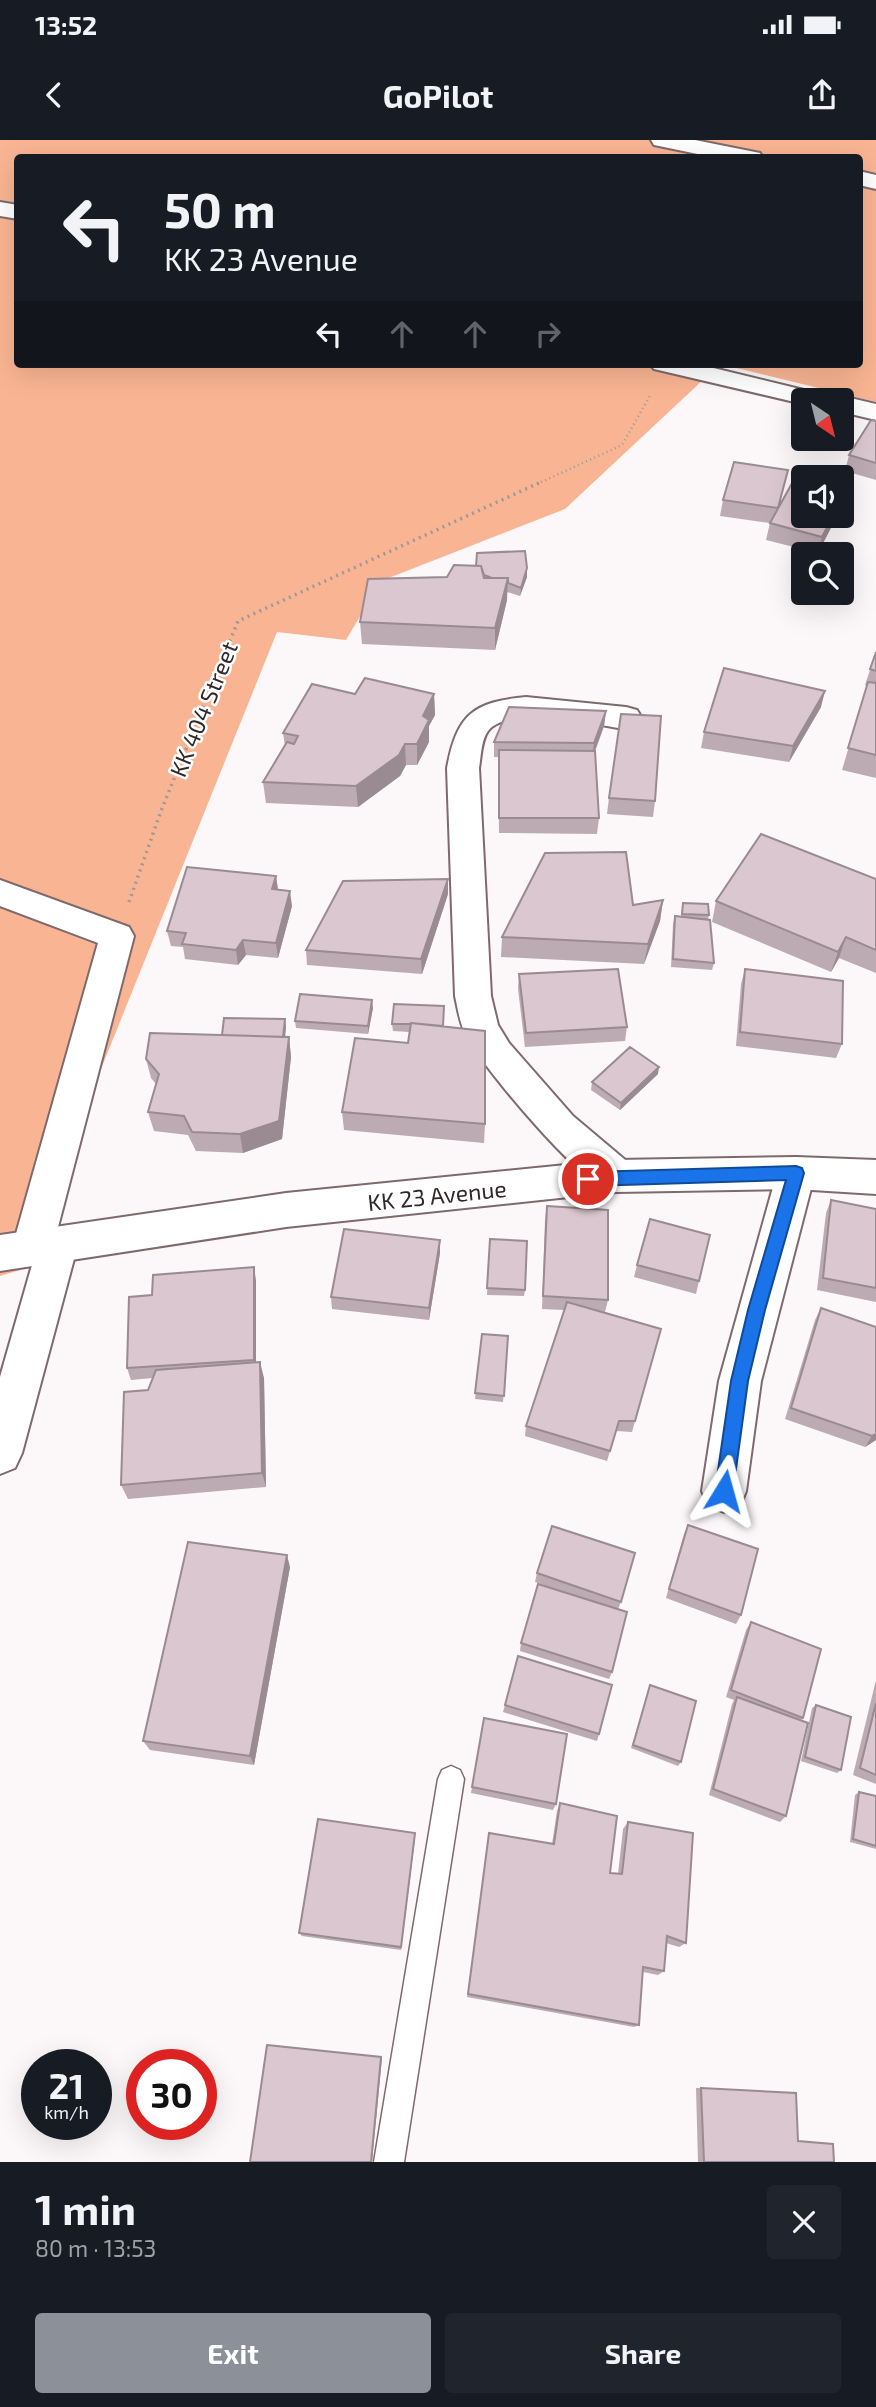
<!DOCTYPE html>
<meta charset="utf-8">
<style>
body{margin:0;font-family:"Exo 2",sans-serif;background:#20242c;color:#f1f3f6;height:100vh;display:flex;flex-direction:column;font-size:26px;white-space:nowrap}
*{box-sizing:border-box;margin:0}
p{font-size:23px;color:#9ea1a6}
.icon{flex:none;width:38px;height:38px;fill:none;stroke:currentColor;stroke-width:2;stroke-linecap:round;stroke-linejoin:round}
.map{position:relative;height:2022px;overflow:hidden}
.sheet{display:flex;flex-direction:column;background:#171b24;flex:1}
.sheet>*{flex:none}
.guide{position:absolute;left:14px;top:14px;width:849px;height:214px;border-radius:7px;box-shadow:0 7px 28px #0002;background:#171b24;color:#f1f3f6;overflow:hidden}
.needle{width:46px;rotate:145deg}
.fabs{position:absolute;left:791px;top:248px;display:grid;gap:14px}
.fabs a{display:grid;place-items:center;width:63px;height:63px;border-radius:7px;background:#171b24;box-shadow:0 7px 28px #0002;font-size:35px}
.speed{position:absolute;left:21px;top:1909px;display:flex;gap:14px;font-size:35px;font-weight:700;text-align:center}
.speed>*{display:grid;place-content:center;width:91px;height:91px;border-radius:50%;background:#171b24;box-shadow:0 7px 28px #0002;line-height:1}
.speed small{font-size:18px;font-weight:400}
.speed .limit{border:10px solid #d22;background:#fff;color:#111}
.pin{position:absolute;display:grid;place-items:center;width:60px;height:60px;color:#fff;margin:-30px;border:4px solid #fff;border-radius:50%;box-shadow:0 2px 7px #0007}
.me{position:absolute;width:77px;margin:-38px;rotate:8deg;stroke-linejoin:round;filter:drop-shadow(0 0 5px #0008)}
.turn{display:flex;align-items:center;gap:24px;height:147px;padding:0 35px;font-size:32px}
.turn .icon{width:91px;height:91px;stroke-width:2.5}
.turn b{display:block;font-size:49px;line-height:60px}
.lanes{display:flex;align-items:center;height:66px;padding:0 35px;background:#0003;justify-content:center;gap:35px;direction:ltr}
.lanes .off{opacity:.35}
.round{display:grid;place-items:center;flex:none;width:74px;height:74px;border-radius:7px;background:#20242c}
.head{display:flex;align-items:center;justify-content:space-between;height:119px;padding:0 35px}
h1{font-size:42px;font-weight:700;line-height:52px}
.button{display:flex;gap:14px;margin-top:auto;padding:14px 35px}
.button a{flex:1;height:80px;border-radius:7px;background:#8c9099;color:#fff;font-size:28px;font-weight:700;line-height:80px;text-align:center}
.button a+a{background:#20242c;color:#f1f3f6}
.status{display:flex;justify-content:space-between;align-items:center;height:49px;padding:0 35px;background:#171b24;direction:ltr}
.status svg{height:19px;fill:currentColor}
header{display:flex;justify-content:space-between;align-items:center;height:91px;padding:0 35px;background:#171b24;font-size:32px;font-weight:700}
.map>svg:first-child{display:block}
.green{fill:#f9b593;fill-rule:evenodd}
.lines{fill:none;stroke-linecap:round;stroke-linejoin:round}
.service-casing{stroke:#7e6a6c;stroke-width:3}
.minor-casing{stroke:#7e6a6c;stroke-width:4}
.secondary-casing{stroke:#7e6a6c;stroke-width:4}
.path-far1{stroke:#9f9899;stroke-width:2.5;stroke-dasharray:1 3.5;stroke-linecap:butt}
.path{stroke:#9f9899;stroke-width:3.5;stroke-dasharray:2 4.5;stroke-linecap:butt}
.service{fill:#fff;fill-rule:evenodd}
.minor{fill:#fff;fill-rule:evenodd}
.secondary{fill:#fff;fill-rule:evenodd}
.wall{fill:#bcabb2}
.shaded-wall{fill:#998b91}
.building{fill:#dbc7cf;stroke:#998b91;stroke-width:2}
.route{fill:#1a73e8;stroke:#114b97;stroke-width:2}
.labels{text-anchor:middle;dominant-baseline:central;stroke-width:5;stroke-linejoin:round;paint-order:stroke}
.street-label{font-size:23px;fill:#302829;stroke:#fff}
</style>
<div class="status"><b>13:52</b><svg viewBox="0 0 49 12"><path d="M0 12V9h3v3zM5 12V6h3v6zM10 12V3h3v9zM15 12V0h3v12zM26 1h20v11H26zM47 4h2v5h-2z"/></svg></div>
<header><svg class="icon" aria-label="back" viewBox="0 0 24 24"><path d="M15 5l-7 7 7 7"/></svg>GoPilot<svg class="icon" aria-label="share" viewBox="0 0 24 24"><path d="M12 15V3M7 8l5-5 5 5M5 13v7h14v-7"/></svg></header>
<div class="map">
<svg width="876" height="2022" viewBox="0 0 876 2022">
<rect width="100%" height="100%" fill="#fcf7f8"/>
<!-- green -->
<path class="green" d="M0,0H876V262L720,224L565,369L381,441L346,500L277,492L20,1130L0,1136ZM18,18H859V224H18Z"/>
<g class="lines">
<!-- service casing -->
<g class="service-casing">
<path id="service" d="M451,1626L460,1630L464,1639L404,2022H374L438,1639L442,1630Z"/>
</g>
<!-- minor casing -->
<g class="minor-casing">
<path id="minor" d="M651,0H695L760,13L763,18H717L654,5Z
M859,31L876,35V49L859,45Z
M0,62L18,65V79L0,76Z
M650,224H697L837,258L842,256L876,264V280L842,272V261H803V264L654,229Z
M526,557L626,567L637,570L642,578L637,586L626,589C597,585 507,565 488,591C481,600 481,617 479,628L491,856L498,885L509,903L573,976L630,1024L635,1036L630,1048C625,1049 619,1052 614,1052C584,1049 483,927 467,897C460,885 458,870 455,856L447,628C457,575 472,562 526,557Z
M0,740L129,787L134,796L58,1087L72,1092L78,1104L22,1313L15,1328L0,1334V1237L32,1125L18,1120L12,1108L98,803L0,766Z
M796,1017L810,1021L815,1033L761,1241L746,1351L740,1366L724,1372L708,1366L702,1351L719,1241L777,1033L782,1021Z"/>
</g>
<!-- secondary casing -->
<g class="secondary-casing">
<path id="secondary" d="M796,1017L876,1020V1054L796,1049L616,1052L286,1087L0,1131V1095L286,1053L616,1020Z"/>
</g>
<!-- path-far1 -->
<path class="path-far1" d="M537,344L622,305L651,254"/>
<!-- path -->
<path class="path" d="M129,762L161,671L238,481L541,342"/>
<!-- service -->
<use href="#service" class="service"/>
<!-- minor -->
<use href="#minor" class="minor"/>
<!-- secondary -->
<use href="#secondary" class="secondary"/>
</g>
<!-- wall -->
<path class="wall" d="M876,281V340L845,331L849,315Z
M723,360L779,366L837,376L818,413L766,400L770,383L720,376Z
M527,428V437L520,456L507,452V460L495,510L362,504L360,482L447,437Z
M876,512V638L842,630L867,546L865,545Z
M355,554H434L435,575L429,586V602L417,625H406L400,636L358,667L266,663L263,642L285,606L283,593Z
M821,567L789,622L701,608L704,592Z
M606,571L604,586L595,612L599,678L597,694L499,693L498,617H494V602Z
M609,658L655,661L653,677L607,674Z
M276,736L278,749L292,766L278,818L246,815L238,825L185,819L183,807L171,806L167,791Z
M448,739V754L422,834L307,825L306,810Z
M876,739V833L839,818L831,832L712,782L716,761Z
M663,760L660,781L644,824L501,817L502,797L633,765Z
M683,763L709,775L708,780L714,823L712,830L671,827L673,784L675,776L681,777Z
M745,829L842,904L836,918L736,906L741,844Z
M519,834L627,887L625,901L525,907L518,849Z
M444,866L443,887L485,984L484,1003L344,990L342,972L408,903L409,892L393,891L392,884Z
M373,868L368,894L296,888L295,881Z
M285,879L286,887L285,897H289L291,917L282,999L243,1013L196,1011L188,995L154,991L148,972L156,944L151,938L146,919L222,895Z
M658,934L620,970L591,950L592,942Z
M831,1060L876,1069V1162L817,1150L826,1073Z
M547,1066L608,1160L605,1172L661,1189L632,1292L616,1291L607,1321L525,1296L526,1286L564,1170L542,1169L545,1079Z
M490,1099L525,1150L524,1156L487,1155Z
M440,1100V1113L429,1180L332,1169L331,1157Z
M637,1125L699,1141L696,1154L634,1137Z
M256,1140V1222L264,1238L266,1347L128,1359L121,1345L153,1238L131,1240L127,1228L152,1155Z
M821,1168L876,1300L865,1307L785,1279L815,1180Z
M482,1194L508,1196L503,1262L475,1259Z
M688,1385L741,1475L736,1484L666,1458L684,1394Z
M290,1427L254,1625L150,1610L143,1601Z
M537,1433L621,1462L618,1469L612,1532L609,1539L520,1511L521,1503L573,1455L535,1442Z
M751,1482L803,1578L801,1580L786,1676L780,1682L709,1655L732,1564L734,1560L726,1557L746,1490Z
M876,1540V1644L853,1635Z
M650,1545L681,1622L678,1626L631,1608Z
M505,1565L599,1594L597,1601L503,1572Z
M816,1565L841,1630L837,1633L801,1621L812,1568Z
M472,1647L556,1664L553,1670L471,1653Z
M859,1652L876,1656V1709L850,1702L855,1655Z
M560,1663L610,1733L618,1734L623,1689L628,1682L686,1803L679,1807L666,1803L664,1831L658,1835L643,1832L639,1885L634,1887L467,1857L489,1693L552,1704L557,1671Z
M415,1698L401,1810L302,1796L299,1793Z
M696,1948H701L834,2022H698Z"/>
<!-- shaded-wall -->
<path class="shaded-wall" d="M847,348L843,365L842,367V358Z
M833,376H837L818,413L822,397Z
M527,428V437L520,456L521,448Z
M508,438L507,460L495,510V488Z
M825,551L821,567L789,622L793,606Z
M434,554L435,575L429,586V602L417,625V604L423,576Z
M606,571L604,586L592,618L594,603Z
M405,604L406,625L400,636L358,667L356,646Z
M276,736L278,751L272,749Z
M448,739V754L422,834L421,819Z
M290,751L292,766L278,818L276,803Z
M663,760L660,781L644,824L648,804Z
M846,797L839,818L831,832L838,812Z
M243,800L246,815L238,825L236,810Z
M372,860L373,868L368,894V886Z
M285,879L286,887L283,916L282,909Z
M289,897L291,917L282,999L243,1013L240,994Z
M659,927L658,934L620,970L621,963Z
M440,1100V1113L429,1180V1168Z
M254,1127L256,1140V1232L254,1220Z
M260,1222L264,1238L266,1347L262,1333Z
M876,1294V1300L865,1307L872,1296Z
M287,1415L290,1427L254,1625L250,1616Z
M415,1693V1698L401,1810V1807Z
M381,1917L382,1918L372,2022H371Z"/>
<!-- building -->
<path class="building" d="M871,280L876,281V323L849,315Z
M734,322L788,330L778,368L723,360Z
M796,336L804,338H803V376H833L822,397L770,383Z
M842,347L847,348L842,358Z
M525,411L527,428L521,448L508,443V438H492L484,435L481,426H476L477,413Z
M454,425L481,426L484,438H508L495,488L360,482L368,439L447,437Z
M876,512V531L870,529Z
M724,528L825,551L793,606L704,592Z
M365,538L434,554L423,576L429,580L417,604H405L399,615L356,646L263,642L287,602L294,604L298,596L283,593L312,544L355,554Z
M868,542L876,543V615L848,608Z
M509,567L606,571L594,603L494,602Z
M621,574L661,576L655,661L609,658Z
M499,610L595,611L599,678H499Z
M761,694L876,739V810L846,797L838,812L716,761Z
M626,712L633,765L663,760L648,804L502,797L545,713Z
M187,727L276,736L272,749L290,751L276,803L243,800L236,810L182,804L186,793L167,791Z
M448,739L421,819L306,810L343,741Z
M683,763L708,764L709,775L682,774Z
M675,776L710,780L714,823L673,819Z
M618,829L627,887L526,893L519,834Z
M745,829L843,841L842,904L740,892Z
M300,854L372,860L368,886L295,881Z
M394,864L444,866L443,886L411,883L410,884H392Z
M224,878L285,879L283,897L222,895Z
M411,883L485,891V984L342,972L355,898L408,903Z
M150,893L289,897L279,981L240,994L192,992L184,976L148,972L159,934L146,919Z
M630,907L659,927L621,963L592,942Z
M831,1060L876,1069V1148L823,1138Z
M547,1066L608,1070V1160L543,1156Z
M650,1079L710,1095L699,1141L637,1125Z
M344,1089L440,1100L429,1168L331,1157Z
M490,1099L527,1101L525,1150L487,1148Z
M254,1127V1220L127,1228L129,1157L152,1155L153,1135Z
M567,1162L661,1189L635,1281H619L610,1311L526,1286Z
M821,1168L876,1187V1294L872,1296L791,1268Z
M482,1194L508,1196L504,1256L475,1253Z
M260,1222L262,1333L121,1345L124,1252L148,1250L156,1230Z
M688,1385L758,1409L741,1475L669,1449Z
M552,1386L635,1413L621,1462L537,1433Z
M188,1402L287,1415L250,1616L143,1601Z
M538,1444L627,1472L612,1532L521,1503Z
M751,1482L821,1509L803,1578L731,1550Z
M518,1516L612,1545L599,1594L505,1565Z
M650,1545L696,1561L681,1622L633,1605Z
M737,1557L808,1583L786,1676L713,1649Z
M876,1563V1635L860,1628Z
M816,1565L851,1577L841,1630L805,1617Z
M484,1578L567,1594L556,1664L472,1647Z
M859,1652L876,1656V1706L853,1699Z
M560,1663L617,1676L610,1733L622,1734L628,1682L693,1693L686,1803L667,1796L664,1831L643,1827L639,1885L468,1854L489,1693L554,1704Z
M318,1679L415,1693L401,1807L299,1793Z
M267,1905L381,1917L371,2022H250Z
M701,1948L796,1953L798,2001L833,2004L834,2022H704Z"/>
<!-- route -->
<path class="route" d="M796,1026L802,1028L804,1033L765,1170L748,1241L733,1351L731,1357L724,1360L718,1357L715,1351L731,1241L748,1170L786,1040L588,1046L582,1044L580,1039L582,1034L588,1032Z"/>
<g class="labels">
<!-- street labels -->
<g class="street-label">
<text transform="translate(203 569) rotate(-68)">KK 404 Street</text>
<text transform="translate(437 1055) rotate(-6)">KK 23 Avenue</text>
</g>
</g>
</svg>
<div class="fabs">
<a><svg class="needle" viewBox="-14 -14 28 28"><path d="M0-13l5 13h-10z" fill="#e53935"/><path d="M0 13l5-13h-10z" fill="#9ea1a6"/></svg></a>
<a><svg class="icon" aria-label="sound" viewBox="0 0 24 24"><path d="M4 9h4l5-4v14l-5-4H4zM17 9q2 3 0 6"/></svg></a>
<a><svg class="icon" aria-label="search" viewBox="0 0 24 24"><circle cx="10" cy="10" r="6"/><path d="M15 15l6 6"/></svg></a>
</div>
<div class="speed"><div>21<small>km/h</small></div><div class="limit">30</div></div>
<div class="pin" style="left:588px;top:1039px;background:#d93025"><svg class="icon" aria-label="arrive" viewBox="0 0 24 24"><path d="M6 21V4h12l-3 4 3 4H6"/></svg></div>
<svg class="me" style="left:724px;top:1351px" viewBox="-20 -20 40 40"><path d="M0-17L14 15 0 8-14 15z" fill="#1a73e8" stroke="#fff" stroke-width="4"/></svg>
<div class="guide">
<div class="turn"><svg class="icon" aria-label="left" viewBox="0 0 24 24"><path d="M17 20v-9H6M10 6l-5 5 5 5"/></svg><div><b>50 m</b>KK 23 Avenue</div></div>
<div class="lanes"><svg class="icon" aria-label="left" viewBox="0 0 24 24"><path d="M17 20v-9H6M10 6l-5 5 5 5"/></svg><svg class="icon off" aria-label="ahead" viewBox="0 0 24 24"><path d="M12 20V5M6 11l6-6 6 6"/></svg><svg class="icon off" aria-label="ahead" viewBox="0 0 24 24"><path d="M12 20V5M6 11l6-6 6 6"/></svg><svg class="icon off" aria-label="right" viewBox="0 0 24 24"><path d="M7 20v-9h11M14 6l5 5-5 5"/></svg></div>
</div>
</div>
<section class="sheet">
<div class="head"><div><h1>1 min</h1><p>80 m · 13:53</p></div><a class="round"><svg class="icon" aria-label="close" viewBox="0 0 24 24"><path d="M6 6l12 12M18 6L6 18"/></svg></a></div>
<div class="button"><a>Exit</a><a>Share</a></div>
</section>
